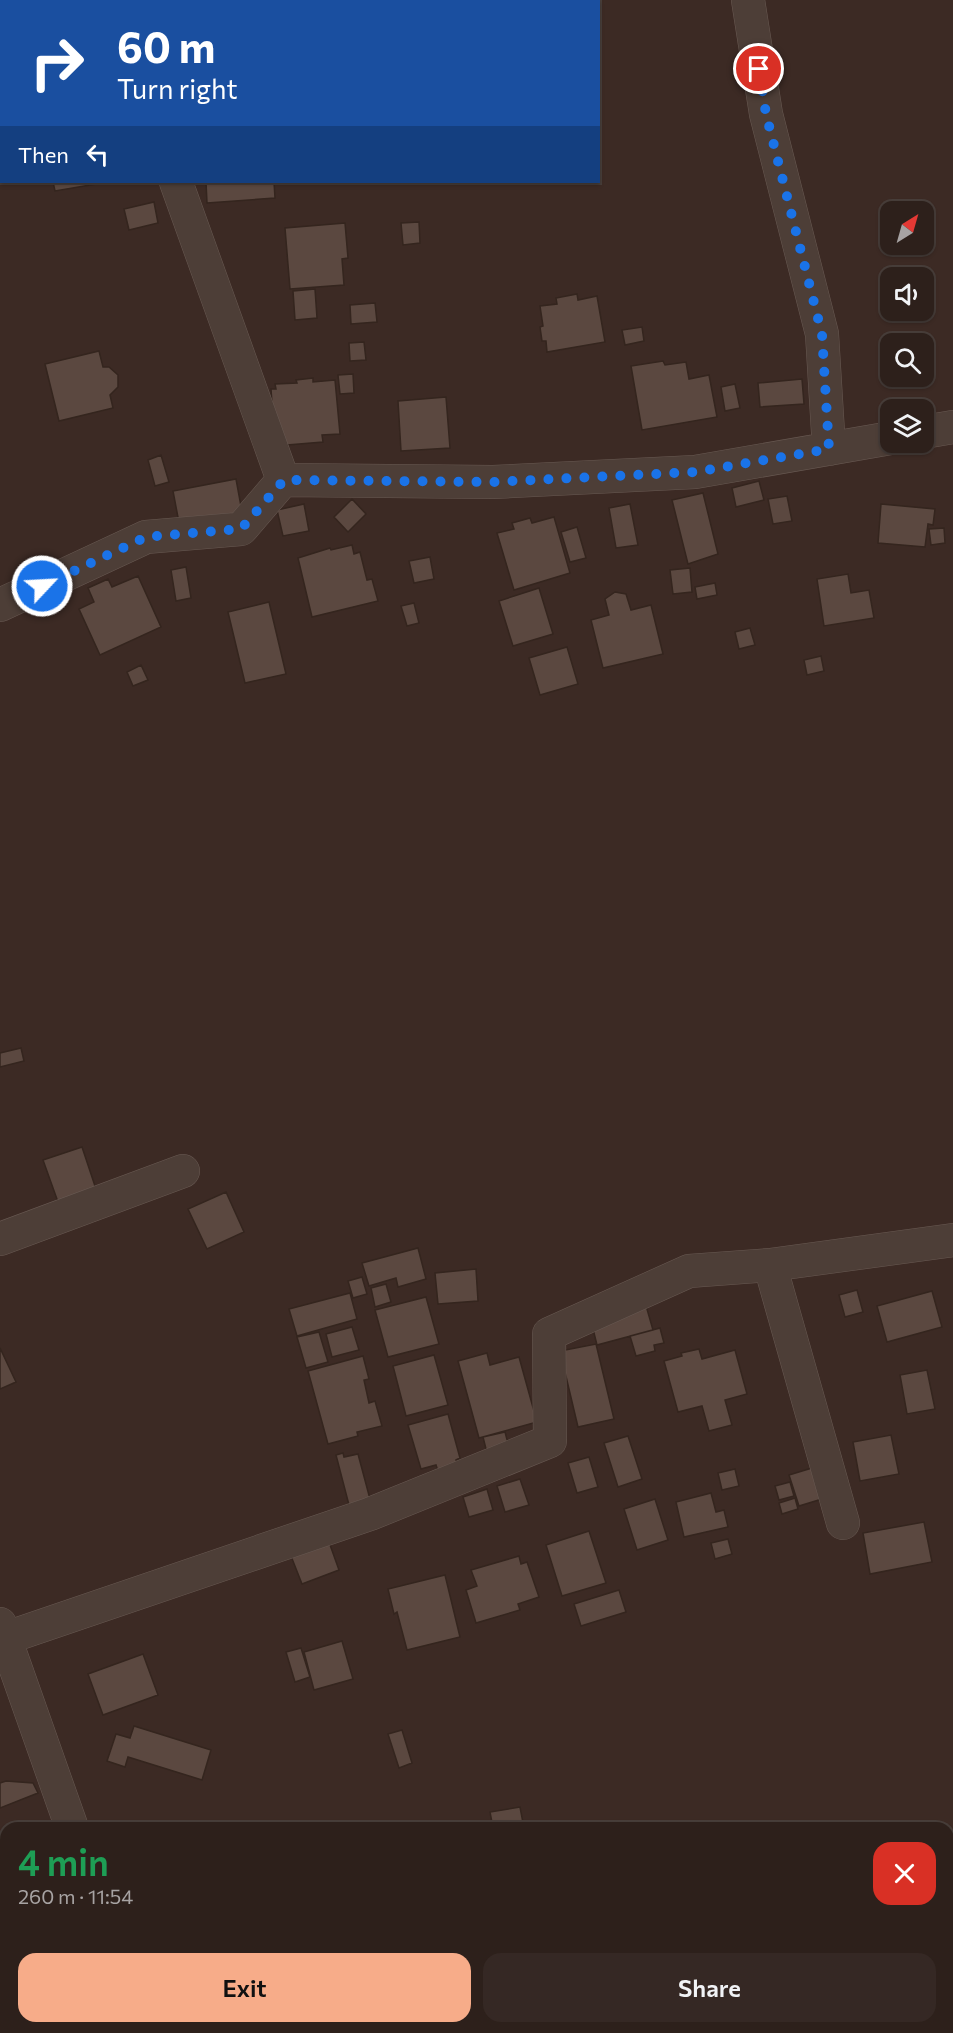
<!DOCTYPE html>
<meta charset="utf-8">
<style>
body{margin:0;font-family:Commissioner,sans-serif;background:#352824;color:#f1f3f6;height:100vh;display:flex;flex-direction:column;font-size:22px;white-space:nowrap}
*{box-sizing:border-box;margin:0}
p{font-size:20px;color:#a7a3a3}
.icon{flex:none;width:33px;height:33px;fill:none;stroke:currentColor;stroke-width:2;stroke-linecap:round;stroke-linejoin:round}
.map{position:relative;flex:1;overflow:hidden}
.drawer{position:absolute;left:0px;top:1822px;width:954px;height:212px;display:flex;flex-direction:column;background:#2d201b;border-radius:18px 18px 0 0;box-shadow:0 2px 4px #0004,0 0 0 2px #483e3a}
.drawer>*{flex:none}
.banner{position:absolute;left:0px;top:0px;width:600px;height:183px;box-shadow:0 2px 4px #0004,0 0 0 2px #483e3a;background:#1a4fa0;color:#fff;overflow:hidden}
.needle{width:39px;rotate:37deg}
.buttons{position:absolute;left:880px;top:201px;display:grid;gap:12px}
.buttons a{display:grid;place-items:center;width:54px;height:54px;border-radius:12px;background:#2d201b;box-shadow:0 2px 4px #0004,0 0 0 2px #483e3a;font-size:30px}
.pin{position:absolute;display:grid;place-items:center;width:51px;height:51px;color:#fff;margin:-26px;border:3px solid #fff;border-radius:50%;box-shadow:0 2px 6px #0007}
.me{position:absolute;width:66px;margin:-33px;rotate:65deg;stroke-linejoin:round;filter:drop-shadow(0 0 4px #0008)}
.turn{display:flex;align-items:center;gap:21px;height:126px;padding:0 18px;font-size:27px}
.turn .icon{width:78px;height:78px;stroke-width:2.5}
.turn b{display:block;font-size:42px;line-height:51px}
.then{display:flex;align-items:center;height:57px;padding:0 18px;background:#0003;gap:12px;font-size:22px}
.round{display:grid;place-items:center;flex:none;width:63px;height:63px;border-radius:18px;background:#352824}
.head{display:flex;align-items:center;justify-content:space-between;height:102px;padding:0 18px}
h1{font-size:36px;font-weight:600;line-height:45px;color:#1e9e55}
.cta{display:flex;gap:12px;margin-top:auto;padding:12px 18px}
.cta a{flex:1;height:69px;border-radius:18px;background:#f7ac89;color:#111;font-size:24px;font-weight:600;line-height:69px;text-align:center}
.cta a+a{background:#352824;color:#f1f3f6}
.map>svg:first-child{display:block}
.building{fill:#5b4840;stroke:#34251e;stroke-width:1.5}
.lines{fill:none;stroke-linecap:round;stroke-linejoin:round}
.minor-casing{stroke:#685952;stroke-width:34}
.minor{stroke:#4d3e37;stroke-width:33}
.route{stroke:#1a73e8;stroke-width:10;stroke-dasharray:0 18}
</style>
<div class="map">
<svg width="953" height="2033" viewBox="0 0 953 2033">
<rect width="100%" height="100%" fill="#3c2a24"/>
<!-- building -->
<path class="building" d="M297,0H350V2H297Z
M354,0H412V2H354Z
M53,182H108L55,191Z
M206,182H274L275,198L207,203Z
M154,202L158,223L129,230L124,209Z
M419,222L420,243L403,245L401,223Z
M345,223L348,258L342,259L344,285L290,289L285,228Z
M315,289L317,318L295,320L293,291Z
M577,294L578,300L597,296L605,342L547,352L546,341H542L540,327L543,326L540,306L557,304L556,298Z
M375,303L377,322L351,324L350,305Z
M642,327L644,341L625,345L622,330Z
M364,342L366,360L350,361L349,343Z
M99,351L103,367H109L118,375V387L110,395L113,408L59,421L45,364Z
M663,361L665,365L686,362L689,379L709,375L717,417L642,430L631,366Z
M353,374L354,393L340,394L338,375Z
M313,378V382L335,380L340,434L322,435L323,442L275,446L271,389H276L275,384L297,383L296,380Z
M802,379L804,404L760,407L758,383Z
M735,384L740,408L725,411L721,387Z
M446,397L450,448L401,451L398,401Z
M161,455L169,482L155,486L148,460Z
M236,479L243,517L180,528L173,491Z
M759,481L764,500L736,507L732,488Z
M703,493L718,554L688,564L672,500Z
M787,496L792,521L773,524L768,499Z
M352,499L366,514L348,532L334,517Z
M304,504L309,531L283,536L277,510Z
M630,504L638,545L616,548L609,508Z
M881,504L935,509L933,525L928,524L925,547L878,543Z
M554,517L570,573L514,590L497,533L514,529L512,523L530,518L532,523Z
M577,527L586,558L570,562L561,532Z
M944,528L945,543L931,545L929,529Z
M352,545L354,554L360,552L367,580L372,579L378,601L312,617L298,558L330,548L331,550Z
M430,557L434,579L414,583L409,561Z
M186,567L191,598L176,601L171,570Z
M690,568L692,592L673,594L670,570Z
M848,574L851,593L869,590L874,618L824,626L817,579Z
M138,576L161,627L100,655L79,609L94,602L88,588L108,579L112,587Z
M715,583L717,595L697,599L695,587Z
M539,588L553,634L513,646L499,601Z
M615,592L626,594L631,610L651,605L663,654L603,668L591,620L609,615L605,599Z
M269,602L286,674L245,683L228,612Z
M414,603L419,623L407,626L401,606Z
M750,628L755,645L739,649L735,632Z
M567,647L578,684L540,695L529,658Z
M821,656L824,671L807,675L804,660Z
M141,665L148,680L133,686L127,672Z
M21,1048L24,1061L0,1067V1053Z
M82,1147L96,1189L58,1202L43,1160Z
M226,1192L244,1232L207,1249L188,1209Z
M418,1248L426,1279L398,1287L396,1278L369,1286L362,1263Z
M476,1269L478,1301L438,1304L435,1273Z
M362,1277L367,1294L353,1298L348,1281Z
M386,1284L391,1302L375,1307L371,1288Z
M857,1290L863,1312L845,1317L839,1295Z
M932,1291L942,1327L887,1342L877,1306Z
M350,1293L357,1319L297,1336L289,1309Z
M426,1297L439,1344L388,1357L375,1310Z
M645,1302L653,1330L597,1345L590,1317Z
M352,1327L359,1350L332,1357L326,1334Z
M660,1328L664,1343L654,1345L655,1351L636,1356L630,1336Z
M319,1332L328,1362L306,1368L297,1337Z
M596,1344L614,1419L578,1427L560,1351Z
M0,1348L16,1382L0,1389Z
M699,1349L702,1359L735,1350L747,1394L725,1400L732,1425L709,1431L702,1406L678,1412L664,1361L682,1356L681,1353Z
M487,1353L490,1365L519,1357L537,1422L479,1438L458,1361Z
M434,1355L448,1405L406,1416L393,1366Z
M363,1356L369,1379L364,1380L369,1403L375,1401L382,1426L357,1432L358,1436L328,1444L308,1371Z
M927,1370L935,1409L907,1414L900,1375Z
M448,1414L460,1458L456,1460L458,1466L438,1471L436,1465L421,1469L408,1425Z
M505,1432L509,1447L487,1453L483,1437Z
M891,1435L899,1474L860,1481L853,1442Z
M628,1436L642,1479L618,1487L604,1443Z
M343,1453L344,1457L358,1454L370,1499L349,1505L336,1455Z
M589,1457L598,1487L577,1493L568,1463Z
M812,1468L822,1499L799,1506L789,1475Z
M735,1469L739,1486L722,1490L718,1473Z
M520,1479L529,1505L505,1512L497,1486Z
M790,1482L794,1496L779,1500L775,1486Z
M487,1489L493,1510L469,1517L463,1497Z
M711,1493L716,1512L724,1510L728,1527L684,1537L676,1502Z
M795,1498L798,1509L782,1514L779,1503Z
M655,1499L668,1540L637,1550L624,1509Z
M924,1522L932,1562L870,1574L863,1533Z
M589,1531L606,1583L562,1596L546,1545Z
M728,1539L732,1554L715,1559L711,1543Z
M329,1542L339,1570L302,1584L291,1556Z
M519,1556L521,1564L527,1562L539,1597L518,1604L520,1610L476,1623L466,1590L477,1586L471,1570Z
M445,1575L460,1637L407,1650L397,1612L394,1614L388,1589Z
M619,1590L626,1612L581,1626L574,1604Z
M342,1641L353,1679L314,1690L304,1652Z
M301,1648L310,1677L295,1682L286,1652Z
M143,1654L158,1695L103,1715L88,1674Z
M134,1726L211,1750L202,1780L128,1757L125,1767L107,1761L116,1734L130,1738Z
M402,1730L412,1763L399,1768L388,1734Z
M6,1781L33,1783L38,1793L0,1808V1783Z
M520,1807L524,1828H493L490,1812Z
M245,2028H266L268,2033H247Z
M346,2028H368L369,2032L348,2033Z
M488,2028H514L490,2033Z
M652,2028H716L717,2033H652Z"/>
<g class="lines">
<!-- minor casing -->
<g class="minor-casing">
<path id="minor" d="M111,0L112,2
M748,0L766,114L822,334L829,449
M191,2L202,0
M176,182L283,480
M924,432L953,427
M0,605L146,537L241,529L283,480L493,482L695,472L891,438
M0,1239L183,1171
M770,1265L843,1523
M0,1624L72,1828
M6,1638L370,1514L550,1441L549,1334L689,1271L770,1265L953,1240
M0,1900L6,1897
M154,2028L156,2033"/>
</g>
<!-- minor -->
<use href="#minor" class="minor"/>
</g>
<g class="lines">
<!-- route -->
<path class="route" d="M42,586L146,537L241,529L284,480L493,482L695,472L829,449L822,334L766,114L759,69"/>
</g>
</svg>
<div class="buttons">
<a><svg class="needle" viewBox="-14 -14 28 28"><path d="M0-13l5 13h-10z" fill="#e53935"/><path d="M0 13l5-13h-10z" fill="#a7a3a3"/></svg></a>
<a><svg class="icon" aria-label="sound" viewBox="0 0 24 24"><path d="M4 9h4l5-4v14l-5-4H4zM17 9q2 3 0 6"/></svg></a>
<a><svg class="icon" aria-label="search" viewBox="0 0 24 24"><circle cx="10" cy="10" r="6"/><path d="M15 15l6 6"/></svg></a>
<a><svg class="icon" aria-label="layers" viewBox="0 0 24 24"><path d="M12 4l9 5-9 5-9-5zM3 14l9 5 9-5"/></svg></a>
</div>
<div class="pin" style="left:759px;top:69px;background:#d93025"><svg class="icon" aria-label="arrive" viewBox="0 0 24 24"><path d="M6 21V4h12l-3 4 3 4H6"/></svg></div>
<svg class="me" style="left:42px;top:586px" viewBox="-20 -20 40 40"><circle r="17" fill="#1a73e8" stroke="#fff" stroke-width="3"/><path d="M0-11L8 9 0 5-8 9z" fill="#fff"/></svg>
<div class="banner">
<div class="turn"><svg class="icon" aria-label="right" viewBox="0 0 24 24"><path d="M7 20v-9h11M14 6l5 5-5 5"/></svg><div><b>60 m</b>Turn right</div></div>
<div class="then">Then<svg class="icon" aria-label="left" viewBox="0 0 24 24"><path d="M17 20v-9H6M10 6l-5 5 5 5"/></svg></div>
</div>
<section class="drawer">
<div class="head"><div><h1>4 min</h1><p>260 m · 11:54</p></div><a class="round" style="background:#d93025;color:#fff"><svg class="icon" aria-label="close" viewBox="0 0 24 24"><path d="M6 6l12 12M18 6L6 18"/></svg></a></div>
<div class="cta"><a>Exit</a><a>Share</a></div>
</section>
</div>
